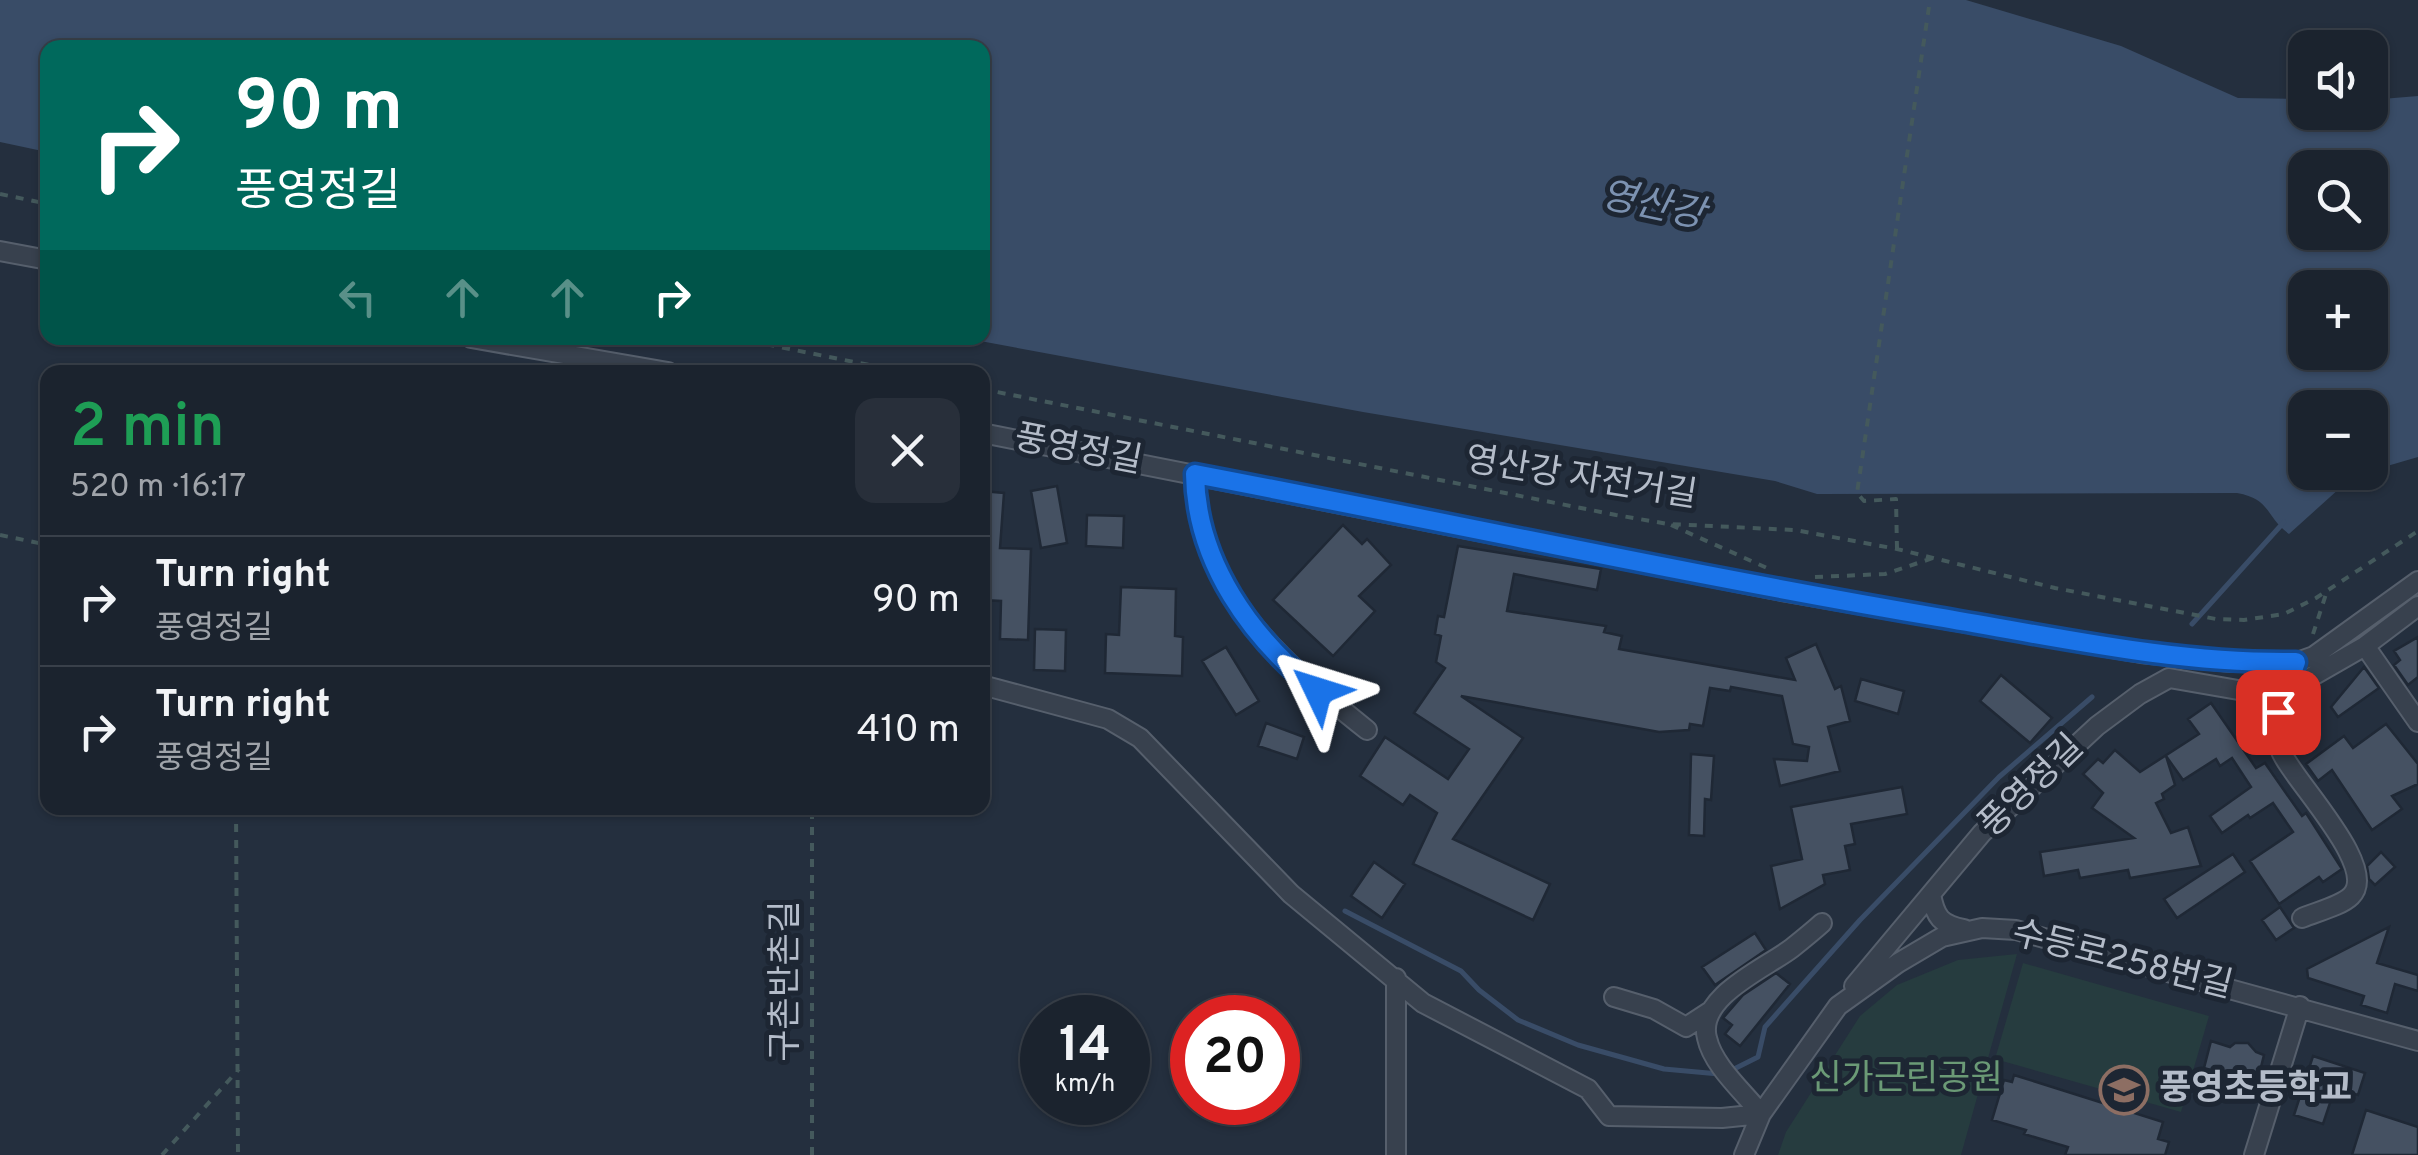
<!DOCTYPE html>
<meta charset="utf-8">
<style>
body{margin:0;font-family:Overpass,"Noto Sans KR",sans-serif;background:#282f3a;color:#f1f3f6;height:100vh;display:flex;flex-direction:column;font-size:38px;white-space:nowrap}
*{box-sizing:border-box;margin:0}
p{font-size:32px;color:#a0a4aa}
.icon{flex:none;width:55px;height:55px;fill:none;stroke:currentColor;stroke-width:2;stroke-linecap:round;stroke-linejoin:round}
.map{position:relative;flex:1;overflow:hidden}
.side{position:absolute;left:40px;top:365px;width:950px;height:450px;display:flex;flex-direction:column;background:#1b232e;border-radius:20px;box-shadow:0 2px 8px #0004,0 0 0 2px #39404a}
.side>*{flex:none}
.banner{position:absolute;left:40px;top:40px;width:950px;height:305px;border-radius:20px;box-shadow:0 2px 8px #0004,0 0 0 2px #39404a;background:#00695c;color:#fff;overflow:hidden}
.tools{position:absolute;left:2288px;top:30px;display:grid;gap:20px}
.tools a{display:grid;place-items:center;width:100px;height:100px;border-radius:20px;background:#1b232e;box-shadow:0 2px 8px #0004,0 0 0 2px #39404a;font-size:50px}
.speed{position:absolute;left:1020px;top:995px;display:flex;gap:20px;font-size:50px;font-weight:700;text-align:center}
.speed>*{display:grid;place-content:center;width:130px;height:130px;border-radius:50%;background:#1b232e;box-shadow:0 2px 8px #0004,0 0 0 2px #39404a;line-height:1}
.speed small{font-size:25px;font-weight:400}
.speed .limit{border:15px solid #d22;background:#fff;color:#111}
.pin{position:absolute;display:grid;place-items:center;width:85px;height:85px;color:#fff;margin:-42px;border-radius:20px;box-shadow:0 5px 15px #0006}
.me{position:absolute;width:110px;margin:-55px;rotate:311deg;stroke-linejoin:round;filter:drop-shadow(0 0 8px #0008)}
.turn{display:flex;align-items:center;gap:35px;height:210px;padding:0 30px;font-size:45px}
.turn .icon{width:130px;height:130px;stroke-width:2.5}
.turn b{display:block;font-size:70px;line-height:85px}
.lanes{display:flex;align-items:center;height:95px;padding:0 30px;background:#0003;justify-content:center;gap:50px;direction:ltr}
.lanes .off{opacity:.35}
.round{display:grid;place-items:center;flex:none;width:105px;height:105px;border-radius:20px;background:#282f3a}
.headline{display:flex;align-items:center;justify-content:space-between;height:170px;padding:0 30px}
h1{font-size:60px;font-weight:600;line-height:75px;color:#1e9e55}
ul{padding:0;list-style:none}
li{display:flex;align-items:center;gap:30px;height:130px;padding:0 30px;border-top:2px solid #39404a}
li div{flex:1}
li b{display:block;font-size:38px}
li em{font-style:normal}
.map>svg:first-child{display:block}
.green{fill:#263c3f}
.water{fill:#394c67;fill-rule:evenodd}
.lines{fill:none;stroke-linecap:round;stroke-linejoin:round}
.stream{stroke:#394c67;stroke-width:5}
.building{fill:#455162;stroke:#1f2835;stroke-width:2.5}
.minor-casing{stroke:#565f6c;stroke-width:22}
.path{stroke:#44595c;stroke-width:4;stroke-dasharray:8 8;stroke-linecap:butt}
.minor{stroke:#38414e;stroke-width:18}
.route-casing{stroke:#114b97;stroke-width:25}
.route{stroke:#1a73e8;stroke-width:18}
.labels{text-anchor:middle;dominant-baseline:central;stroke-width:10;stroke-linejoin:round;paint-order:stroke}
.street-label{font-size:35px;fill:#b4bcc9;stroke:#1d2633}
.park-label{font-size:35px;fill:#6b9a76;stroke:#1d2633}
.poi-label{font-size:35px;font-weight:bold;fill:#b4bcc9;stroke:#1d2633;text-anchor:start}
.water-label{font-size:38px;font-style:italic;fill:#7c92b1;stroke:#1d2633}
</style>
<div class="map">
<svg width="2418" height="1155" viewBox="0 0 2418 1155">
<rect width="100%" height="100%" fill="#242f3e"/>
<!-- green -->
<path class="green" d="M2017,954L1961,1155H1778L1786,1132L1860,1016L1897,985L1958,960Z
M2023,963L2209,1016L2181,1112L1995,1059Z"/>
<!-- water -->
<path class="water" d="M0,0H1966L2121,46L2238,98L2305,99V112H2370V100L2418,96V457L2370,471V408H2305V472L2364,473L2340,488L2289,534C2265,516 2271,499 2237,493L1817,494L1775,481L1363,412L964,338H982V48H48L47,152L0,142ZM2305,168H2370V232H2305ZM2305,288H2370V352H2305Z"/>
<g class="lines">
<!-- stream -->
<path class="stream" d="M2192,624L2284,522
M1345,911L1461,971L1479,990L1518,1020L1578,1045L1664,1069L1719,1074
M1730,1071L1758,1057L1765,1027L1860,920L1999,777L2092,697"/>
</g>
<!-- building -->
<path class="building" d="M1057,486L1067,543L1041,548L1031,491Z
M982,491L1004,493L1000,548L1031,549L1028,640L1000,639L1001,601L982,600Z
M1087,515L1124,516L1123,548L1086,546Z
M1343,525L1362,544L1367,539L1391,565L1359,596L1375,611L1333,656L1273,600Z
M1458,546L1601,569L1597,590L1514,574L1507,611L1606,626L1604,632L1622,636L1619,649L1795,680L1786,658L1816,644L1835,689L1841,686L1850,721L1828,727L1840,771L1780,786L1774,759L1807,761L1809,747L1793,744L1782,696L1731,687L1730,691L1710,688L1703,726L1690,724L1689,730L1659,732L1461,696L1523,738L1453,839L1550,884L1533,920L1413,864L1437,813L1410,795L1403,805L1360,776L1385,737L1448,779L1469,749L1414,713L1445,668L1436,662L1441,636L1435,634L1438,616L1444,617Z
M1121,587L1176,589L1175,636L1183,637L1182,676L1105,673L1106,634L1119,635Z
M1035,629L1066,630L1065,671L1034,670Z
M2418,637V677L2408,685L2394,665L2400,660L2394,651Z
M1226,647L1259,701L1236,715L1202,661Z
M2364,667L2379,688L2338,717L2331,707Z
M2001,675L2052,718L2030,743L1980,701Z
M1861,679L1904,691L1898,714L1855,701Z
M2211,703L2256,768L2265,763L2302,816L2306,813L2342,869L2323,882L2319,877L2279,904L2250,861L2293,832L2273,803L2250,818L2248,815L2222,833L2210,816L2251,787L2232,758L2220,766L2216,759L2183,780L2166,756L2175,785L2162,794L2164,799L2156,803L2171,833L2188,827L2201,866L2130,878L2128,870L2080,878L2078,870L2044,876L2040,852L2134,838L2092,808L2103,793L2083,774L2098,759L2103,763L2115,750L2140,772L2199,734L2188,719Z
M1266,723L1304,737L1297,759L1258,746Z
M2386,724L2418,764V784L2392,796L2402,809L2372,830L2332,770L2318,781L2306,764L2344,736L2353,748Z
M1691,754L1714,756L1711,800L1705,799L1704,836L1689,835Z
M1902,787L1907,814L1851,824L1855,844L1845,846L1850,870L1823,875L1825,884L1780,909L1771,866L1802,859L1791,807Z
M2381,852L2395,867L2375,885L2369,879L2367,866Z
M2233,854L2245,872L2177,918L2164,899Z
M1374,862L1405,884L1382,918L1351,896Z
M2280,907L2294,928L2276,940L2262,920Z
M2389,927L2377,963L2418,975V991L2395,984L2387,1013L2361,1005L2364,996L2308,978L2307,969Z
M1755,933L1766,950L1715,985L1702,967Z
M1776,973L1790,984L1740,1046L1725,1034L1732,1025L1723,1018L1743,995Z
M2211,1041L2230,1047L2235,1043H2248L2256,1052L2264,1055L2257,1083L2204,1068Z
M2313,1056L2365,1073L2358,1095L2335,1088L2323,1124L2294,1115Z
M2014,1075L2163,1122L2158,1139L2169,1142L2165,1155H2065L2068,1147L2024,1134L2026,1130L1992,1120L2004,1080L2012,1082Z
M2366,1110L2418,1127V1155H2352Z"/>
<g class="lines">
<!-- minor casing -->
<g class="minor-casing">
<path id="minor" d="M0,251L48,260
M471,338L668,372
M982,433L1787,592L2141,653L2231,662H2297L2314,656L2418,581
M1195,474C1196,591 1282,662 1367,730
M2365,646L2418,722
M2288,680C2279,699 2272,728 2280,749C2290,778 2381,867 2351,896C2341,906 2316,912 2302,918
M982,685L1108,719L1140,738L1291,894L1423,1003L1588,1089L1609,1116L1722,1118L1761,1114C1744,1092 1713,1066 1707,1038C1696,997 1766,968 1792,948C1802,940 1812,932 1822,923
M1931,894C1935,917 1941,925 1964,929
M1396,978V1155
M1854,986L1982,833L2097,726L2140,694L2169,678L2244,691L2285,687L2304,681L2365,646L2418,606
M1614,997L1654,1009L1686,1027L1709,1012
M1744,1155L1761,1114L1838,1006L1898,963L1942,937L1982,928L2016,930L2044,938L2418,1041
M2254,1155L2300,1006"/>
</g>
<!-- path -->
<path class="path" d="M0,194L48,204
M735,338L904,372
M982,389L1616,515L1668,524L1795,530L1897,549L2055,588L2216,619L2244,620L2284,614L2316,598L2418,531
M1671,525L1767,568
M0,535L48,545
M1897,549L1896,499L1864,501L1857,493L1930,0
M1815,577L1885,574L1933,558
M2313,634L2327,591
M236,808L238,1155
M162,1155L239,1069
M812,1155V808"/>
<!-- minor -->
<use href="#minor" class="minor"/>
</g>
<g class="lines">
<!-- route casing -->
<g class="route-casing">
<path id="route" d="M1318,691C1251,638 1196,562 1195,474C1442,521 1689,575 1937,617C2057,637 2175,664 2296,662L2278,712"/>
</g>
<!-- route -->
<use href="#route" class="route"/>
</g>
<!-- icons -->
<defs>
<g id="school-ring" transform="scale(2.5)"><circle r="9.5" fill="#1d2633" stroke="#8d6e63" stroke-width="1.5"/><path d="M0-5L7-2L0 1L-7-2ZM-4 1L0 2.5L4 1V4Q0 6-4 4Z" fill="#8d6e63"/></g>
</defs>
<g fill-rule="evenodd">
<use href="#school-ring" x="2124" y="1090"/>
</g>
<g class="labels">
<!-- street labels -->
<g class="street-label">
<text transform="translate(1078 451) rotate(11)">풍영정길</text>
<text transform="translate(1581 479) rotate(9)">영산강 자전거길</text>
<text transform="translate(2032 787) rotate(-44)">풍영정길</text>
<text transform="translate(2122 961) rotate(14)">수등로258번길</text>
<text transform="translate(787 981) rotate(-90)">구촌반촌길</text>
</g>
<!-- park labels -->
<g class="park-label">
<text x="1906" y="1080">신가근린공원</text>
</g>
<!-- poi labels -->
<g class="poi-label">
<text x="2159" y="1090">풍영초등학교</text>
</g>
<!-- water labels -->
<g class="water-label">
<text transform="translate(1652 207) rotate(12)">영산강</text>
</g>
</g>
</svg>
<div class="tools">
<a><svg class="icon" aria-label="sound" viewBox="0 0 24 24"><path d="M4 9h4l5-4v14l-5-4H4zM17 9q2 3 0 6"/></svg></a>
<a><svg class="icon" aria-label="search" viewBox="0 0 24 24"><circle cx="10" cy="10" r="6"/><path d="M15 15l6 6"/></svg></a>
<a>+</a>
<a>−</a>
</div>
<div class="speed"><div>14<small>km/h</small></div><div class="limit">20</div></div>
<div class="pin" style="left:2278px;top:712px;background:#d93025"><svg class="icon" aria-label="arrive" viewBox="0 0 24 24"><path d="M6 21V4h12l-3 4 3 4H6"/></svg></div>
<svg class="me" style="left:1318px;top:691px" viewBox="-20 -20 40 40"><path d="M0-17L14 15 0 8-14 15z" fill="#1a73e8" stroke="#fff" stroke-width="4"/></svg>
<div class="banner">
<div class="turn"><svg class="icon" aria-label="right" viewBox="0 0 24 24"><path d="M7 20v-9h11M14 6l5 5-5 5"/></svg><div><b>90 m</b>풍영정길</div></div>
<div class="lanes"><svg class="icon off" aria-label="left" viewBox="0 0 24 24"><path d="M17 20v-9H6M10 6l-5 5 5 5"/></svg><svg class="icon off" aria-label="ahead" viewBox="0 0 24 24"><path d="M12 20V5M6 11l6-6 6 6"/></svg><svg class="icon off" aria-label="ahead" viewBox="0 0 24 24"><path d="M12 20V5M6 11l6-6 6 6"/></svg><svg class="icon" aria-label="right" viewBox="0 0 24 24"><path d="M7 20v-9h11M14 6l5 5-5 5"/></svg></div>
</div>
<section class="side">
<div class="headline"><div><h1>2 min</h1><p>520 m · 16:17</p></div><a class="round"><svg class="icon" aria-label="close" viewBox="0 0 24 24"><path d="M6 6l12 12M18 6L6 18"/></svg></a></div>
<ul>
<li><svg class="icon" aria-label="right" viewBox="0 0 24 24"><path d="M7 20v-9h11M14 6l5 5-5 5"/></svg><div><b>Turn right</b><p>풍영정길</p></div><em>90 m</em></li>
<li><svg class="icon" aria-label="right" viewBox="0 0 24 24"><path d="M7 20v-9h11M14 6l5 5-5 5"/></svg><div><b>Turn right</b><p>풍영정길</p></div><em>410 m</em></li>
</ul>
</section>
</div>
